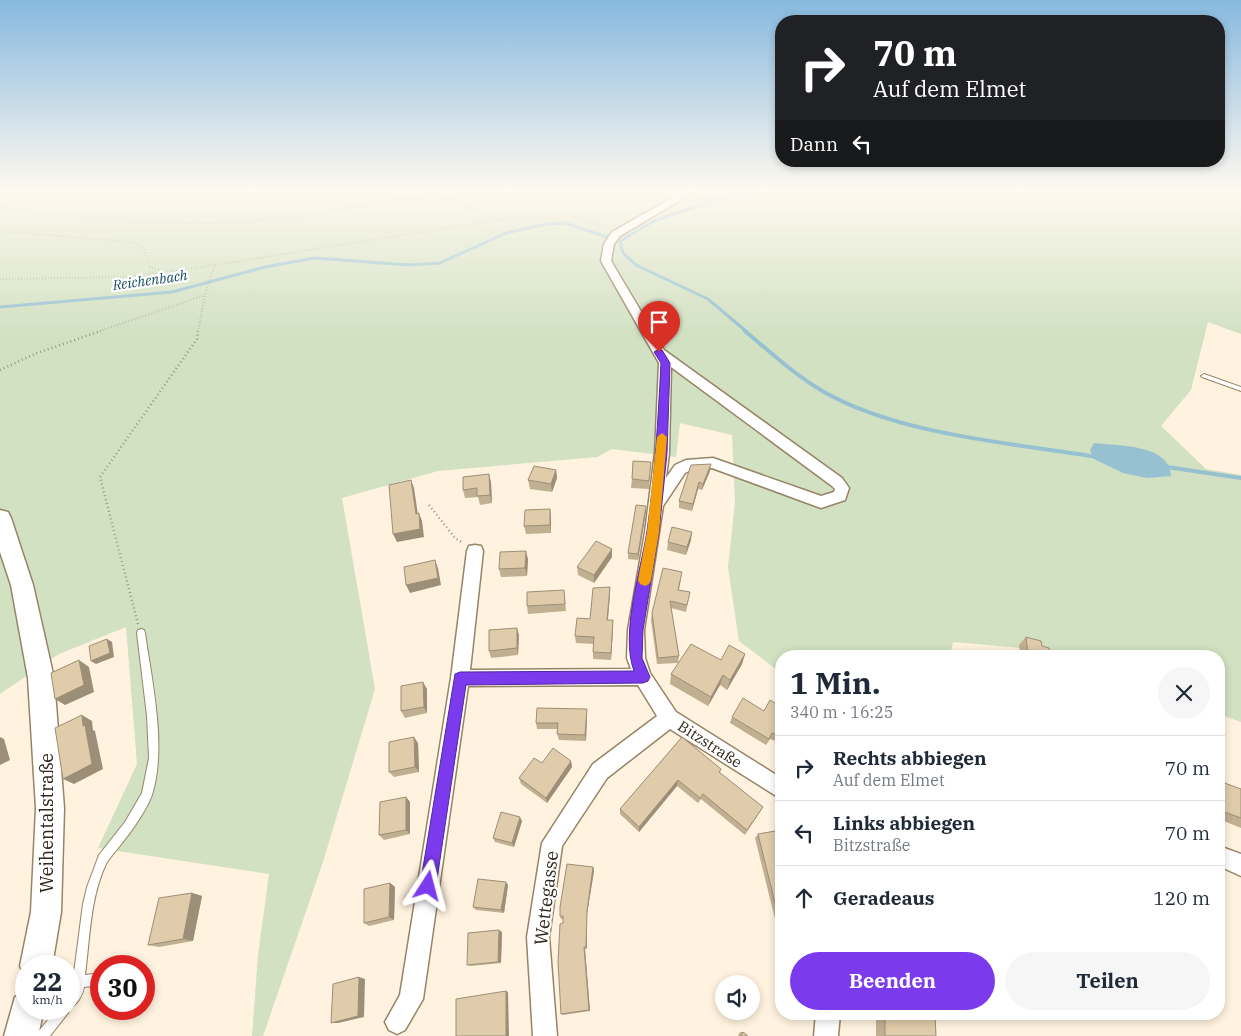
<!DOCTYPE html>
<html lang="de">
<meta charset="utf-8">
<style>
body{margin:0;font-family:"IBM Plex Serif",serif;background:#f6f6f7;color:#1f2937;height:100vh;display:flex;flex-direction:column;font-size:19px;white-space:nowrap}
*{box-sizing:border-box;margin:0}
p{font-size:16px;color:#747a83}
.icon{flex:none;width:28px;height:28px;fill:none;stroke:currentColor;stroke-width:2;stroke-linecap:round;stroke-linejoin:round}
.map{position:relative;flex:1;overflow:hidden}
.panel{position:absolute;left:775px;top:650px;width:450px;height:370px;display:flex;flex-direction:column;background:#fff;border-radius:20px;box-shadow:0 2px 8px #0003}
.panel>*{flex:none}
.guide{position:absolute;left:775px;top:15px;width:450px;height:152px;border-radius:20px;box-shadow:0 2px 8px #0003;background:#202124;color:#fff;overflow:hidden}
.fabs{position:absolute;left:715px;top:975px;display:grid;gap:10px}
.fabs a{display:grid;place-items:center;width:45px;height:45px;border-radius:50%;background:#fff;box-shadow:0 2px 8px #0003;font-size:25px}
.speed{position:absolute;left:15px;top:955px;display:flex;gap:10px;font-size:25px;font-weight:700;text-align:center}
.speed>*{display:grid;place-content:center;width:65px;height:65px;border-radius:50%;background:#fff;box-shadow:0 2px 8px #0003;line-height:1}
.speed small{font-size:12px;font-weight:400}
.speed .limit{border:8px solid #d22;background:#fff;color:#111}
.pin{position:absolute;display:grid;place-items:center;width:42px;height:42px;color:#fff;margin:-51px -21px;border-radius:50% 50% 50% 0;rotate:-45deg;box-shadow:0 0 5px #0007}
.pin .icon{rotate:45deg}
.me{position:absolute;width:55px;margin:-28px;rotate:9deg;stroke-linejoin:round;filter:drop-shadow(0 0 4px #0008)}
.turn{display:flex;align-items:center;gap:18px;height:105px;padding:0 15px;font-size:22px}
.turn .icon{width:65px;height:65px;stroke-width:2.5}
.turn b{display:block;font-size:35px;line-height:42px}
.then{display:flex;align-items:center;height:48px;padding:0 15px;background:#0003;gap:10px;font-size:19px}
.round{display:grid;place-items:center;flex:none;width:52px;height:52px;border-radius:26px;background:#f6f6f7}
.summary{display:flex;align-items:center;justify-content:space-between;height:85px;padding:0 15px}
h1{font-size:30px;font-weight:700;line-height:38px}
.action{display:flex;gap:10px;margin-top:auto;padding:10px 15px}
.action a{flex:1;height:58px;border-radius:30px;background:#7c3aed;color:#fff;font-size:20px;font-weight:700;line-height:58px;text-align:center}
.action a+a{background:#f6f6f7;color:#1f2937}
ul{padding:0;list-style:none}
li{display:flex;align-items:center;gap:15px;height:65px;padding:0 15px;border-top:1px solid #e0e1e3}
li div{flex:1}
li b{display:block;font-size:19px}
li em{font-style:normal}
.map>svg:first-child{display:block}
.green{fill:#d1e1c2}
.water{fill:#97c1d1}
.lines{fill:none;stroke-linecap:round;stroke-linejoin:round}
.stream-far1{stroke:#97c1d1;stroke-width:3}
.stream{stroke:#97c1d1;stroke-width:4}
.lane-casing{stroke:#978466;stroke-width:2}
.street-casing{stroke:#978466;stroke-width:3}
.secondary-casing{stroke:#978466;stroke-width:3}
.path-far1{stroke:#a09685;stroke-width:2;stroke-dasharray:0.5 2.5;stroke-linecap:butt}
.path{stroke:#a09685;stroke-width:2.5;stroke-dasharray:1 3;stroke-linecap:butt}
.lane{fill:#fff;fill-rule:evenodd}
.street{fill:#fff;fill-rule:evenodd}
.secondary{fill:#fff;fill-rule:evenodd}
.wall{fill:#c1af92}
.shaded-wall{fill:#9d8e77}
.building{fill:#e0cbaa;stroke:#9d8e77}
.route{fill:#7c3aed;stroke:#51269a}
.slow{fill:#f59e0b}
.labels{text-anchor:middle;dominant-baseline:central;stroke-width:4.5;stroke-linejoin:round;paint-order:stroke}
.far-water-label{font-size:14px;font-style:italic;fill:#164d60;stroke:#fff}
.street-label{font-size:15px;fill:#2e271a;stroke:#fff}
.near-street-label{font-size:18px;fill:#2e271a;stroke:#fff}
</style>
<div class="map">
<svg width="1241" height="1036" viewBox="0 0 1241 1036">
<rect width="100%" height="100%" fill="#fff2de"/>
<!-- green -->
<path class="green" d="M0,189H1241V334L1208,322L1191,390L1161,426L1206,469L1241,475V722L1219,714V656H1077L1067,652L953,642L950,656H781V673L739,641L728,567L735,502L732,435L680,423L676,457L612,449L597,457L438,471L342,498L375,689L323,862L263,1036H252L258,955L269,874L98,848L137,764L126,627L59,654L0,694Z"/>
<!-- water -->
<path class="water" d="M1094,443C1119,446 1170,444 1171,476L1147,478L1123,473L1094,459L1090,450Z"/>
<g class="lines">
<!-- stream-far1 -->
<path class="stream-far1" d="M620,241L623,253L636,265L708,299L747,332
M620,241L652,222L714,200L756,189
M0,307L172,292L265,267L315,258L409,265L440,263L506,233L547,224L565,223L613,239"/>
<!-- stream -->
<path class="stream" d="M745,331C770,352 795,375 824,392C900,435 1011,443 1097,457
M1167,467L1241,478"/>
<!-- lane casing -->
<g class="lane-casing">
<path id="lane" d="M1204,374L1241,387V391L1202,377L1201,376Z
M141,629L144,630L145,633C152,682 167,747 152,795C147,809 132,831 122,843C117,850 110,857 106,864C90,898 90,938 85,975L101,973V985L84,987C83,995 77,1005 69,1008L68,1013L50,1036H36L38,1032L57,1009H69V993L72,988L83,904L87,887L99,855L125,822L142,793L149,758L147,716L137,633L138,630Z"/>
</g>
<!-- street casing -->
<g class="street-casing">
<path id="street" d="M688,189H699L620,236L614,244L611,261L664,350L842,478L849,488L845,500L821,508L712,468L693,469L685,473L663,506L644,630L645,658L650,673L676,712L781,778V799L670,729L607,778L562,846L549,937L557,1036H533L527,937L542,843L593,764L657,716L638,685L468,686L423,999L405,1030L397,1034L389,1030L385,1022L400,995L451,678L467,551L469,546L475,545L481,546L483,551L470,670L631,669L627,658L628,630L645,532L655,453L659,363L601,261L604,244L612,232ZM671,367L832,486L835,489L834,492L821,496L713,458L686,460L675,465L666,478L669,453Z
M1219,846L1241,854V876L1219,866Z
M816,1014H840L838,1036H814Z"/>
</g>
<!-- secondary casing -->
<g class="secondary-casing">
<path id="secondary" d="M0,510L8,512L11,518L33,585L54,678L64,808L61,912L52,966H26V978L20,966L31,912L36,808L28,678L11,585L0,552Z
M26,993V1009H44L38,1036H4L15,997Z"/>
</g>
<!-- path-far1 -->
<path class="path-far1" d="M424,189L496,219
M693,202L743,189
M0,208C69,214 139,224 209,223C282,222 362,205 435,194
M0,231L133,242L144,249L150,267L160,270
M0,279L125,277L215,265L517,217L569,215L607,228
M97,332L205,295
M198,332L205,295L215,265"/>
<!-- path -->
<path class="path" d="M0,370L37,353L101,331
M429,505L455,538L463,543
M138,624L100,477L197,339L198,331"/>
<!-- lane -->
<use href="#lane" class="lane"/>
<!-- street -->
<use href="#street" class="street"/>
<!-- secondary -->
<use href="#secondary" class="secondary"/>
</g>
<!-- wall -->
<path class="wall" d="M651,462L649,489L631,488L632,479Z
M556,470L557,478L552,492L530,489L528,480Z
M710,471L702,490L698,489L692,511L679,508V501Z
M489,474L491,483L492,503L480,505L478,497L465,498L463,490Z
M550,509L551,517V533L526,534L524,526Z
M646,512L638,560L628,559V553Z
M691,540L686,555L667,550L668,542Z
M612,557L594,583L578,575L577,567Z
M528,559L527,576L501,577L499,569Z
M681,579L679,590L690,592L686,612L671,608L679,656L678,663L657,664L651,620L652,613Z
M610,587V594L608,620L613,628L611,660L593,659V652L594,644L576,643L575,636L590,619Z
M565,597L566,611L528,614L527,606Z
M519,635L518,655L491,658L489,651Z
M1026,637L1042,646L1050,656H1009L1014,651L1020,653L1019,645Z
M745,654L742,664L727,690L720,685L708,706L670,684L671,674Z
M427,689V713L405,718L401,711Z
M781,707V743L770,739L766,745L730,723L732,717Z
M587,709V715L586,741L559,740L557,734L558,729H537L536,723Z
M682,737L721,769L720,773L763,807L745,835L701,799L698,803L677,786L639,832L620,814V809Z
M418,743L419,772L394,777L389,772Z
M571,761L572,767L547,803L521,784L519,778L542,763Z
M1219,781L1241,789V828L1219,819Z
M406,797L410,802V834L384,840L379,835Z
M522,821L514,847L495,842L493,838Z
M781,830V930L778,931L755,838L758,834Z
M593,867L594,871L587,914V949H585L590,1011L563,1015L561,1014L563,919H561L560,916Z
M390,883L395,887L394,920L369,926L364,923Z
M508,885L504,913L476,910L473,907Z
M192,893L202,896L193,941L159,947L148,945Z
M502,932L501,963L471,966L467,965Z
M876,1014H935L936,1036H876Z
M740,1032H743L748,1036H738Z"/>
<!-- shaded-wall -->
<path class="shaded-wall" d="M711,464L710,471L702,490L703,484Z
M556,470L557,478L552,492L551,484Z
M489,474L491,483L492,503L490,495Z
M411,480L414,488L419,522L416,514Z
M699,482L698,489L692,511L693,504Z
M646,506V512L638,560V554Z
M550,509L551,517V533L550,525Z
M419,513L422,521L424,537L397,542L393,534Z
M692,532L691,540L686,555L687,547Z
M612,549V557L594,583V575Z
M526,551L528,559L527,576L525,568Z
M435,560L438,568L441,585L410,593L406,585Z
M610,587V594L607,627V620Z
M613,620V628L611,660V653Z
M517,628L519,635L518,655L517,648Z
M107,639L112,642L114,657L96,664L91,661Z
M745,654L742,664L727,690L730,680Z
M79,660L89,667L94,692L65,705L55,699Z
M723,675L720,685L708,706L711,697Z
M423,682L427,689V713L424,707Z
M587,709V715L586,741L585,735Z
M82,715L92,721L93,730L95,731L103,769L74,784L63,779L83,726Z
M0,737L4,739L10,760L0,765Z
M414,737L418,743L419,772L415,767Z
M571,761L572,767L547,803L546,798Z
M678,780L677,786L639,832V827Z
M406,797L410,802V834L406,830Z
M520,817L522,821L514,847L512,843Z
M593,867L594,871L587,914V949L586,947L587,911Z
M506,882L508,885L504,913L501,910Z
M390,883L395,887L394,920L389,917Z
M192,893L202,896L193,941L183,939Z
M499,930L502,932L501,963L498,962Z
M584,947L585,949L590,1011L589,1010Z
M359,977L365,979L364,1017L338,1023H331Z
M506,991L508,992L509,1036H506Z"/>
<!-- building -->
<path class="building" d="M633,461L651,462L649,481L632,479Z
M711,464L703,484L699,482L693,504L679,501L691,465Z
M534,466L556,470L551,484L528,480Z
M489,474L490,495L477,496V488L463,490V477Z
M411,480L416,514L419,513L420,529L393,534L389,485Z
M636,505L646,506L638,554L628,553Z
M550,509V525L524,526L525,510Z
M672,527L692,532L687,547L668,542Z
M596,541L612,549L594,575L577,567Z
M526,551L525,568L499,569L500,552Z
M435,560L438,578L406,585L404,567Z
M663,568L682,572L678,590L690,592L687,605L670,601L679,656L658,658L652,613Z
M610,587L607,620H613L611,653L593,652L594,637L575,636L577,618L590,619L593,588Z
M564,590L565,604L527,606V592Z
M517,628V648L489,651V630Z
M1026,637L1041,641L1042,646L1049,648L1050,656H1015L1014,651L1028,654Z
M107,639L110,653L91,661L89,646Z
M691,644L721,660L729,645L745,654L730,680L723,675L711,697L671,674Z
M79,660L84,685L55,699L51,673Z
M423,682L424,707L401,711V686Z
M743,698L764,711L770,700L781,707V736L772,733L769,739L732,717Z
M537,708L587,709L585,735L557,734L558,723H536Z
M82,715L83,726L85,725L92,764L63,779L55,728Z
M414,737L415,767L389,772V742Z
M682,737L721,769L719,772L763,807L747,830L703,794L700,798L678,780L639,827L620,809Z
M553,748L571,761L546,798L519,778L534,758L542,763Z
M1219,781L1241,789V818L1219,810Z
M406,797V830L379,835L380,802Z
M501,812L520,817L512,843L493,838Z
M781,830V927L758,834Z
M567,864L593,867L587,911L586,947H584L589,1010L561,1014L558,962L560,924L563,923V916H560V907Z
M478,879L506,882L501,910L473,907Z
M1219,882L1222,884L1223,913L1219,911Z
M390,883L389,917L364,923V889Z
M192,893L183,939L148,945L159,898Z
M499,930L498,962L467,965L468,933Z
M359,977L358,1016L331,1023L333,984Z
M506,991V1036H456V999Z
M885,1014H935L936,1036H885Z
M743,1032L748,1036H741Z"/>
<!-- sky -->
<linearGradient id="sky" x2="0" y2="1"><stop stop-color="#87b9df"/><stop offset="0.57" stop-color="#fff9f0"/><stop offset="1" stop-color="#fff9f0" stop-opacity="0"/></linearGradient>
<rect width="1241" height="334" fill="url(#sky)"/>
<!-- route -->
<path class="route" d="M659,349L662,350L670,363L667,453L659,532L643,630L642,658L650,677L648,681L643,683L466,685L436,886L434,892L428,894L422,892L420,886L455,674L460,672L634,671C620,634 641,570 647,531C655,475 658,420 661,363L654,352Z"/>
<!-- slow -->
<path class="slow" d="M662,433L667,437L659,532L651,580L649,584L645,586L640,584L638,580L647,532L657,437Z"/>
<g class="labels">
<!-- far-water labels -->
<g class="far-water-label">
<text transform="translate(150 280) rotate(-8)">Reichenbach</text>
</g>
<!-- street labels -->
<g class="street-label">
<text transform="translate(710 744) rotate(33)">Bitzstraße</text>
</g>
<!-- near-street labels -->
<g class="near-street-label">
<text transform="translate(46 823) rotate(-90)">Weihentalstraße</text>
<text transform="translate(546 898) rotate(-83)">Wettegasse</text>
</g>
</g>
</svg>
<div class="fabs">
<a><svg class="icon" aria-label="sound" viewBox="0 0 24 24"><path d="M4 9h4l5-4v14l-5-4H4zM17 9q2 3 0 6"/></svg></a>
</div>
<div class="speed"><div>22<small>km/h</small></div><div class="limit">30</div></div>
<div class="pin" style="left:659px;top:352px;background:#d93025"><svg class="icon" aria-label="arrive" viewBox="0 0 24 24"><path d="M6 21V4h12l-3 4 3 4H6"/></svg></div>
<svg class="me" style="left:428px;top:886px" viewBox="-20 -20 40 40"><path d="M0-17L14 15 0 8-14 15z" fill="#7c3aed" stroke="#fff" stroke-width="4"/></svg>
<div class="guide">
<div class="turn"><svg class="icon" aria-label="right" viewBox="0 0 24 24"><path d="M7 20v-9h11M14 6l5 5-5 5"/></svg><div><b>70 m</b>Auf dem Elmet</div></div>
<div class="then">Dann<svg class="icon" aria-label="left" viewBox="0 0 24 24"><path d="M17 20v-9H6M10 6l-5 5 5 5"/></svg></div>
</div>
<section class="panel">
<div class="summary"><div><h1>1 Min.</h1><p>340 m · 16:25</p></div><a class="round"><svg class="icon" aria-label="close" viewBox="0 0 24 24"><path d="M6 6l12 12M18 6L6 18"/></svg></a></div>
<ul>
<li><svg class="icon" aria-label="right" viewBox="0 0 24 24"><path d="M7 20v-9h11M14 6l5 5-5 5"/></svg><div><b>Rechts abbiegen</b><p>Auf dem Elmet</p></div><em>70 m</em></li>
<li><svg class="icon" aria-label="left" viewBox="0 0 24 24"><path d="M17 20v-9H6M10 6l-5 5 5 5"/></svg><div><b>Links abbiegen</b><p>Bitzstraße</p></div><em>70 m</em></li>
<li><svg class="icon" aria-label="ahead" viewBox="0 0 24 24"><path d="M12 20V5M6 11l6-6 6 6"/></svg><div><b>Geradeaus</b></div><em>120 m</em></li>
</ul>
<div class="action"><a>Beenden</a><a>Teilen</a></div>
</section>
</div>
